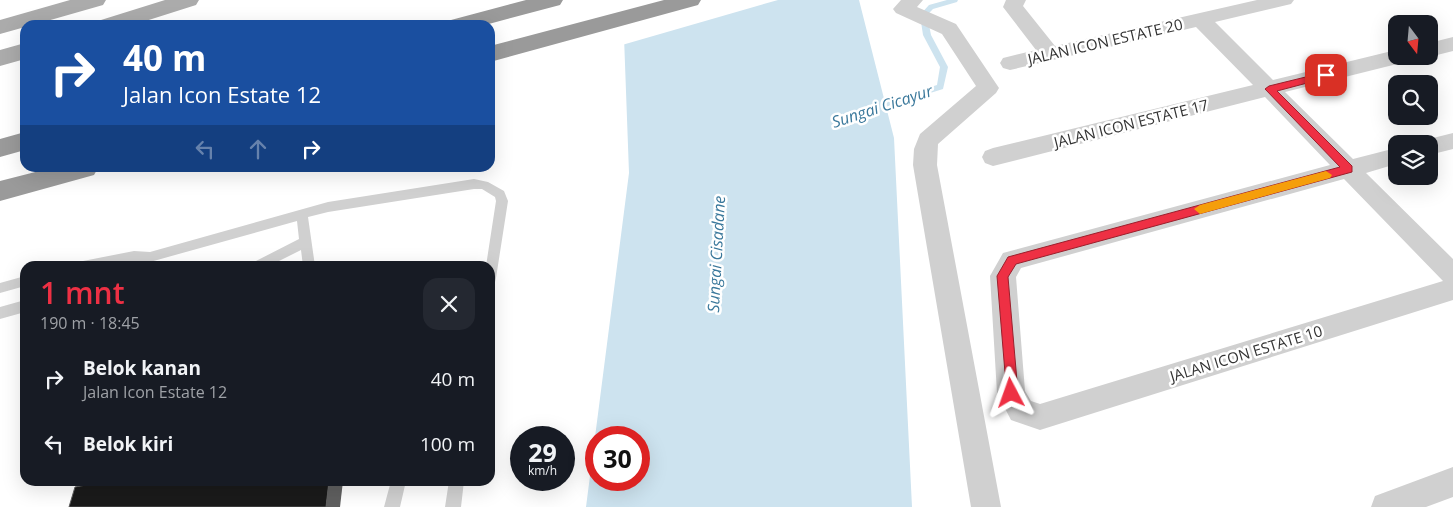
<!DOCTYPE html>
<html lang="id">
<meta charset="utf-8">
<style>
body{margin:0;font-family:"Open Sans",sans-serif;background:#242831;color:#f1f3f6;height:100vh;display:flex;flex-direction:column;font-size:19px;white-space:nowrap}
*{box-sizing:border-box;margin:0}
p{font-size:16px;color:#9ea1a6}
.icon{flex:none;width:28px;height:28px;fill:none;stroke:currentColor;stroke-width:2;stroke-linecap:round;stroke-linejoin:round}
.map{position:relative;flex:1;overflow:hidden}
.side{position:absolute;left:20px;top:261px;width:475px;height:225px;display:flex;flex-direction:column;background:#171b24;border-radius:15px;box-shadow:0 5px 20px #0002}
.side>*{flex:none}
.top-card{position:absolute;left:20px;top:20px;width:475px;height:152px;border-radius:15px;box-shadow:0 5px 20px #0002;background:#1a4fa0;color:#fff;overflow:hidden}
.needle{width:32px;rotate:164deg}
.tools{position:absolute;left:1388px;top:15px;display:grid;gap:10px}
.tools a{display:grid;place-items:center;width:50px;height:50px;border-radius:10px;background:#171b24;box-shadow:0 5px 20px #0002;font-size:25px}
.speed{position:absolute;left:510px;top:426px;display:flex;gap:10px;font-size:25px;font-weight:700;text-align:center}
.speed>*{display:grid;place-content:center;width:65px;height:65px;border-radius:50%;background:#171b24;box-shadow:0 5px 20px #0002;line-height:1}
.speed small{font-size:12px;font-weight:400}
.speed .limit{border:8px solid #d22;background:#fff;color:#111}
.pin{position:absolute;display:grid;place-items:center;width:42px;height:42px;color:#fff;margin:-21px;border-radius:10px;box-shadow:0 2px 8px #0006}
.me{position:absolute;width:55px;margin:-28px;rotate:356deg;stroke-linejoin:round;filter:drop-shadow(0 0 4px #0008)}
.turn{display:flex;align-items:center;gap:18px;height:105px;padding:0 20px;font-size:22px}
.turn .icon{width:65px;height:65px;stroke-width:2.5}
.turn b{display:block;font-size:35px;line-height:42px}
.lanes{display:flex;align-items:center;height:48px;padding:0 20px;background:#0003;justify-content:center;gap:25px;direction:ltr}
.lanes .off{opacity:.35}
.round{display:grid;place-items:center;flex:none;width:52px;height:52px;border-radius:15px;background:#242831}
.head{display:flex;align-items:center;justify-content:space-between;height:85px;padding:0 20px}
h1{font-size:30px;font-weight:600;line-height:38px;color:#ee3044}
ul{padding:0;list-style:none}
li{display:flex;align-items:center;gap:15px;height:65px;padding:0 20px}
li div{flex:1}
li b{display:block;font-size:19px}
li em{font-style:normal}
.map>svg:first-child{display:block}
.water{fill:#cde3ef;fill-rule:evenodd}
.pier{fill:#fff}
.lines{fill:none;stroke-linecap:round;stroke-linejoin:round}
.stream{fill:#cde3ef;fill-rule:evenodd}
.lane{fill:#d0d0d0;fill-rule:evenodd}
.street{fill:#d0d0d0;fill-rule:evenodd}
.primary{fill:#ababab;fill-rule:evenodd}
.highway{fill:#9a9a9a;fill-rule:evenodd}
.shaded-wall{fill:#5f5f5f}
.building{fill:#1a1a1a;stroke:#5f5f5f}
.route{fill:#ee3044;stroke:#9b1f2c}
.slow{fill:#f59e0b}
.labels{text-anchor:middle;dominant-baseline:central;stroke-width:5;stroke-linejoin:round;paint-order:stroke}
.street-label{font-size:15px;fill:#333;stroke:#fff}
.water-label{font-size:16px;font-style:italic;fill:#3a789b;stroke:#fff}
</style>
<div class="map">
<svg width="1453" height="507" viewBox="0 0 1453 507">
<rect width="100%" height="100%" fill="#fff"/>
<!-- water -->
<path class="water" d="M629,0H859L894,138L912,507H586L629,173L624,37ZM596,438H639V480H596Z"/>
<!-- pier -->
<path class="pier" d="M626,0H778L622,45Z"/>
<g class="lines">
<!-- stream -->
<path class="stream" d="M947,0H958L957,2L933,9L927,15L931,35L948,67L943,89L876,110L873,109L872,107L873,105L937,85L940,67L923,35L920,15L929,5Z"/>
<!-- lane -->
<path class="lane" d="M474,179L488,182L504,191L508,201L496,278L495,282L490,283V266H486L496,201L495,197L482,189H474L328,212L308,217L315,266H303L301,250L269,266H252L254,262L299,239L297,221L150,262C125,261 101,268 77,266L79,262L83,261L134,251L150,252L328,202Z
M25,276V286L0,293V283Z
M25,300V312L0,319V307Z
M391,481H406L400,507H384Z
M449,481H464L461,507H445Z"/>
<!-- street -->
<path class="street" d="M901,0H923L917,7L956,24L999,88L996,93L938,144L937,165L1001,507H971L913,165L914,149L920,134L976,86L942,34L896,13L893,9Z
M1006,0H1026L1023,6L1055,46L1257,0H1294L1291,4L1215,22L1273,80L1396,50V56H1412L1409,61L1285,92L1353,159L1396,148V164L1366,173L1453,259V300L1040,430L1011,420L997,393L990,276L1003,253L1330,165L1265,97L993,166L985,163L982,157L985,151L993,148L1253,85L1196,27L1010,70L1003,68L1000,63L1003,58L1036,50L1003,7ZM1344,179L1443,281L1040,404L1031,401L1025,391L1016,277L1021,268Z
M1453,37V51L1429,57L1427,56H1429V43Z
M1453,133V149L1429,155V144H1419L1421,141Z
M1453,467V497L1426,507H1371L1375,496Z"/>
<!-- primary -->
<path class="primary" d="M70,0H106L103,5L33,25H25V27L0,34V20Z
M165,0H199L196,5L133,25H98L101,20Z
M25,43V59L0,66V50Z"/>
<!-- highway -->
<path class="highway" d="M526,0H563L560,5L485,25H448L451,20Z
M664,0H701L698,5L490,62V46Z
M25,132V150L0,157V139Z
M51,168H98L94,175L0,201V181Z"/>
</g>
<!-- shaded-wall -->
<path class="shaded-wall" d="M329,481H343L340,507H326Z"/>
<!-- building -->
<path class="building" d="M108,481H329L326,507H69L75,487Z"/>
<!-- route -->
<path class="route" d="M1326,72L1331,75L1330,77L1277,91L1352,166V172L1016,264L1008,277L1018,393L1016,397H1007L997,276L1008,257L1340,167L1265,89L1269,86Z"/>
<!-- slow -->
<path class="slow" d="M1326,171L1332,175L1330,178L1200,214L1194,209L1200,205Z"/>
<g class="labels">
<!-- street labels -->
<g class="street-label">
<text transform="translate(1105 41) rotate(-13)">JALAN ICON ESTATE 20</text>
<text transform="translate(1131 123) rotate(-14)">JALAN ICON ESTATE 17</text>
<text transform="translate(1246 353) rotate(-17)">JALAN ICON ESTATE 10</text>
</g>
<!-- water labels -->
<g class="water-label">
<text transform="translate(882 106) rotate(-18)">Sungai Cicayur</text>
<text transform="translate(716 254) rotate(-87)">Sungai Cisadane</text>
</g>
</g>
</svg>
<div class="tools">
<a><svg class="needle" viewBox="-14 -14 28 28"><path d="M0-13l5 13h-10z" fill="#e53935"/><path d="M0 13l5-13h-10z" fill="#9ea1a6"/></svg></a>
<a><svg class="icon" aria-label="search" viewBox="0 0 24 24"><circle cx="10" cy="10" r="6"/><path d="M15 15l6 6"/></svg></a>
<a><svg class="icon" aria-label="layers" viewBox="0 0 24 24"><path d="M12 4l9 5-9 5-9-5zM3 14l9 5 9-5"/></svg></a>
</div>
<div class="speed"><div>29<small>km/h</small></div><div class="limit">30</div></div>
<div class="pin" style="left:1326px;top:75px;background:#d93025"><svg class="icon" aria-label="arrive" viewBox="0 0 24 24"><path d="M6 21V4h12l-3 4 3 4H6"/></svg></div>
<svg class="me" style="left:1011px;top:393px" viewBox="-20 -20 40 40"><path d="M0-17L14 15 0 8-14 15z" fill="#ee3044" stroke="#fff" stroke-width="4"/></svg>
<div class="top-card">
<div class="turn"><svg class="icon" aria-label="right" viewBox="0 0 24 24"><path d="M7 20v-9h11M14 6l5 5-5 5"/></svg><div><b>40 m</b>Jalan Icon Estate 12</div></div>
<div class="lanes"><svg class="icon off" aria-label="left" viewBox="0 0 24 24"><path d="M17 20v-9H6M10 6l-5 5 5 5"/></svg><svg class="icon off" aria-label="ahead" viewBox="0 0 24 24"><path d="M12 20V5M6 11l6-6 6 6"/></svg><svg class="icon" aria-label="right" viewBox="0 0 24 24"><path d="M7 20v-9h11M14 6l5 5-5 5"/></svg></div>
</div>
<section class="side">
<div class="head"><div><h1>1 mnt</h1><p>190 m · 18:45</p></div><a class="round"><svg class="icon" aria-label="close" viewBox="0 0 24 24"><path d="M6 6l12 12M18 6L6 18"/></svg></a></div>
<ul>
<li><svg class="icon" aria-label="right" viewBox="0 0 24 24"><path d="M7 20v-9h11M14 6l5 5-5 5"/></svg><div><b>Belok kanan</b><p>Jalan Icon Estate 12</p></div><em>40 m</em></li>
<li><svg class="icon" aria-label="left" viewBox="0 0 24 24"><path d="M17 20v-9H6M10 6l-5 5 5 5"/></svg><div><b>Belok kiri</b></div><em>100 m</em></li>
</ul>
</section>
</div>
